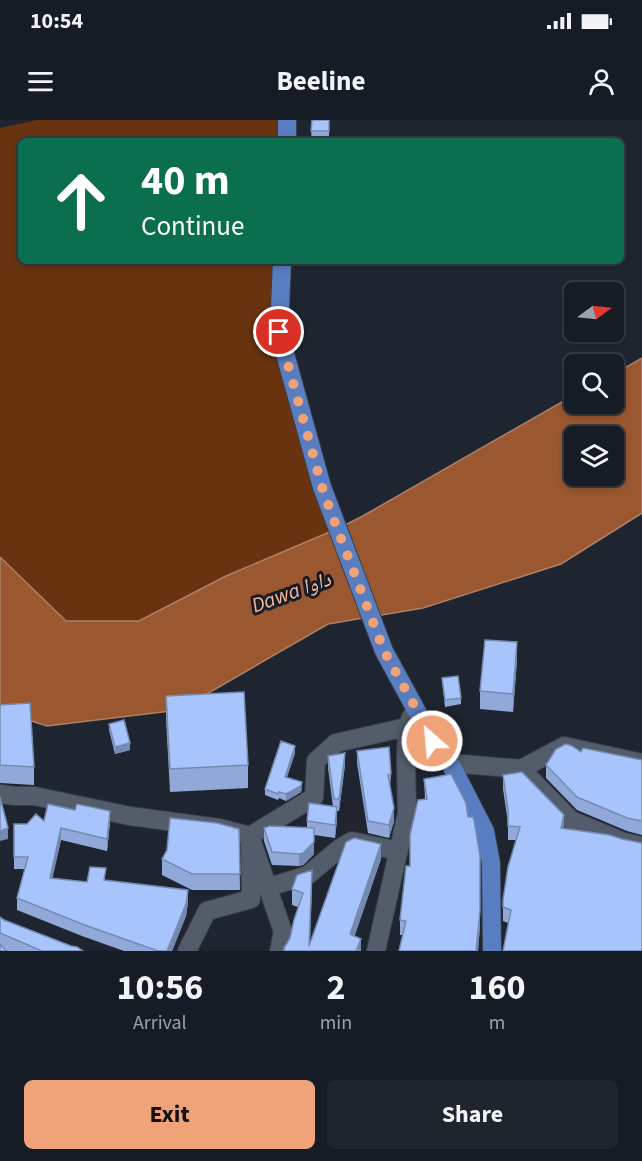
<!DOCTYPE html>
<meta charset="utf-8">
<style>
body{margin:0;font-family:"Source Sans 3","Noto Naskh Arabic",sans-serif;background:#1f252d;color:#f1f3f6;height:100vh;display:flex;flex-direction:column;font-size:22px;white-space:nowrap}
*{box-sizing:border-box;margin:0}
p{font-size:20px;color:#9ea1a7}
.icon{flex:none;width:33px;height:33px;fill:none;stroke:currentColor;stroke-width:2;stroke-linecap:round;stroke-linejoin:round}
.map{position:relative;height:831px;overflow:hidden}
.details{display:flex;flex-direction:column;background:#161c25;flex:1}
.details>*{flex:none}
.hud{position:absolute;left:18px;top:18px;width:606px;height:126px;border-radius:9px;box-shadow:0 3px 9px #0003,0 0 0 2px #353a42;background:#0b6e4f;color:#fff;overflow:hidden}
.needle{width:39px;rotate:75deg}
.controls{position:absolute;left:564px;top:162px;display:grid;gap:12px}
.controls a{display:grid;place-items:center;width:60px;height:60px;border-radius:9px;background:#161c25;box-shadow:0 3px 9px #0003,0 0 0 2px #353a42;font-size:30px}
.pin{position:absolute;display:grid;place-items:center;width:51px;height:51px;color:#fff;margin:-26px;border:3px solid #fff;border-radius:50%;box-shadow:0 2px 6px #0007}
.me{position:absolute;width:66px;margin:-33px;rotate:333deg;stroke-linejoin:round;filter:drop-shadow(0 0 4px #0008)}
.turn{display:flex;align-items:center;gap:21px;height:126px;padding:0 24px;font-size:27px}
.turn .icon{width:78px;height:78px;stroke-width:2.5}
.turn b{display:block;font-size:42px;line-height:51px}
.eta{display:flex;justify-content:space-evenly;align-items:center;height:102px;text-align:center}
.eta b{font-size:36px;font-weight:700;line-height:42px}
.cta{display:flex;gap:12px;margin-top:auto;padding:12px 24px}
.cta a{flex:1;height:69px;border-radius:9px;background:#f0a279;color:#111;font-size:24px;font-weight:700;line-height:69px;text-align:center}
.cta a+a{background:#1f252d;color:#f1f3f6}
.status{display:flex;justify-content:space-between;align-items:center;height:42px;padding:0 30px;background:#161c25;direction:ltr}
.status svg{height:16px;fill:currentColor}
header{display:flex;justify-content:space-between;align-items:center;height:78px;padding:0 24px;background:#161c25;font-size:27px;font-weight:700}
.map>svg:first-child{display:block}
.green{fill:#6a330f}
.water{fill:#9b572f;stroke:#ae8066;stroke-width:1.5;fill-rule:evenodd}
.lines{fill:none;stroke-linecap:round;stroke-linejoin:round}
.street-casing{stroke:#3a404b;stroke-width:20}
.primary-casing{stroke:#3a404b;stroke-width:20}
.street{stroke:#535c6a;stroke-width:18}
.primary{stroke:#587dc0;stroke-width:18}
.wall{fill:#90a9d9}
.shaded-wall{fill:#758ab0}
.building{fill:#a7c5fc;stroke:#758ab0;stroke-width:1.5}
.route{stroke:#f0a279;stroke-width:10;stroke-dasharray:0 18}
.labels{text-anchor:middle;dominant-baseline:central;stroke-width:6;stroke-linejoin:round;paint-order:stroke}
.water-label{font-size:21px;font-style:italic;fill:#f7bb9c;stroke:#151b27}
</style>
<div class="status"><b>10:54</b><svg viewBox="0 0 49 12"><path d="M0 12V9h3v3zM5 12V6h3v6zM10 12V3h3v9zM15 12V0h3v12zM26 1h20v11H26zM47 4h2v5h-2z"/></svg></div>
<header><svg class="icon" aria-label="menu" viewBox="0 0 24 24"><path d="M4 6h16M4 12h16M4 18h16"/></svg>Beeline<svg class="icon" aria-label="person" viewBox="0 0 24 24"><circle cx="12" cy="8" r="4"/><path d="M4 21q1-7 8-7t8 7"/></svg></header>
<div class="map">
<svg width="642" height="831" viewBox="0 0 642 831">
<rect width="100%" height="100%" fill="#1e2531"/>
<!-- green -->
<path class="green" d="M37,0H291V21H21V141H286L283,212L339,408L226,456L139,501H66L0,437V8Z"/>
<!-- water -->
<path class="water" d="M642,238V393L561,444L423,488L328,504L179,590L47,606L0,591V437L66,501H139L226,456L339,408L361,397L574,275V284H614V254ZM574,316H614V356H574Z"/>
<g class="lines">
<!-- street casing -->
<g class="street-casing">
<path id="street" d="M450,643L521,649L571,700L624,722L642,726
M521,649L564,626L642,643
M0,674L15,676H34L130,696L219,708L250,716L283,812L279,831
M269,767L308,755L340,728L352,721L398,731
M187,831L207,791L251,779L250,716L314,677L316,641L336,623L407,607
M376,831L407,693L406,641L407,607L411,597"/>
</g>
<!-- primary casing -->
<g class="primary-casing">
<path id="primary" d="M287,21V0
M282,141L279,212L322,367L384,531L433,621L450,643L485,711L491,743L492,831"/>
</g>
<!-- street -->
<use href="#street" class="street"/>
<!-- primary -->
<use href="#primary" class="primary"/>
</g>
<!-- wall -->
<path class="wall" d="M312,0H329V21H311Z
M517,540L513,592L480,589V571Z
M442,558L461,578V584L445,587Z
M166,576L248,645V668L170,672L166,599Z
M0,585L34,647V665L0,663Z
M109,604L130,630L115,634L109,610Z
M357,631L391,654L390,667L394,701L389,718L368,713L357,643Z
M581,632L642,640V715L627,711L577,690L546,658V645Z
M295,633L287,657L302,668L301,672L286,681L279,678L278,680L265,675V669Z
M328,636L345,645L339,691H337V700L335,718L314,715V734L303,745L299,746L272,745L264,721V708H307V701L333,687L328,648Z
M503,655L564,709L622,719L508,803L503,801V780L516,720H508V703L503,669Z
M424,659L480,806L478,831H399L403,815H400V800L410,746L425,679Z
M44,701L110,703L107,731L61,720L52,758L87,762L106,760L188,782L186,796L172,831H124L82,816L17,790V778L25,749H14V704H27Z
M239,709L240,770H192L162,755V739Z
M381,739L354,816L361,831H284L290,818L298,787L292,785V769L312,765L310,824Z
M0,797L4,800L83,831H8L5,830L0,831Z"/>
<!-- shaded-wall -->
<path class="shaded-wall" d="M517,522V540L513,592V574Z
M130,623V630L115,634V627Z
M295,626V633L285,663V657Z
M345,633V645L339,691V679Z
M302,662L301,672L286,681V674Z
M337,687V700L335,718V705Z
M394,688V701L389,718V705Z
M110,691V703L107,731V719Z
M564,695V708H561Z
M8,708V719L0,721V711Z
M61,708V720L50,770V758Z
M314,708V734L303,745L299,746V734Z
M381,724V739L350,830V814Z
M312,750V765L309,831Z
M188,770V782L186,796L172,831H167Z
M480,791V806L478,831H476Z
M361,819V831H356Z"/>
<!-- building -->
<path class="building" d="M312,0H329V11H311Z
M485,520L517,522L513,574L480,571Z
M458,556L461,578L445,580L442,558Z
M244,572L248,645L170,649L166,576Z
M30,583L34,647L0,645V585Z
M124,600L130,623L115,627L109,604Z
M281,621L295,626L285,657L302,662L301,666L286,674L279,672L278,674L265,669Z
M566,624L572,626L581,632L583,628L642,640V701L627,698L577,677L546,645L556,629Z
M389,627L391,654L388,655L394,688L389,705L368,701L357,631Z
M345,633L339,679H334L328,636Z
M522,652L564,695L561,708L610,715L622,719L642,723V831H503L511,790L503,787V780L508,747L520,707L508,706V690L503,655Z
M451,654L466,683L468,697H473L474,700L480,736V791L476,831H399L406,801L400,800L406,746H410V715L418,680L427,679L424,659Z
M0,677L8,708L0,711Z
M309,683L337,687L335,705L307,701Z
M48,684L75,690L77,684L110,691L107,719L61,708L50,758L87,762L90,747L106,748L104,760L188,770L186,784L167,831H158L82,804L17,778L28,737H14V704H27L36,694L44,701Z
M170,698L217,703L239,709L240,754H192L162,739L167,730Z
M270,706L314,708V722L303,733L299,734L272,732L264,708Z
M354,718L381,724L350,814L361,819L356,831H284V828L290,818L294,800L303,773L292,769L297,755L312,750L309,826L346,722Z
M0,797L4,800L71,826L77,827L83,831H42L0,813Z
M0,824L6,831H0Z"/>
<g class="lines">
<!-- route -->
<path class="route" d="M279,212L322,367L329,387L384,531L414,585L432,621"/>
</g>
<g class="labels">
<!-- water labels -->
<g class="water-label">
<text transform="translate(291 472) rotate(-20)">Dawa داوا</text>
</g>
</g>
</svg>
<div class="controls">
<a><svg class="needle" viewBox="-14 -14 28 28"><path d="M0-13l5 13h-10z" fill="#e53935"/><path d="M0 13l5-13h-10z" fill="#9ea1a7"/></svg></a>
<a><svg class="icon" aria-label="search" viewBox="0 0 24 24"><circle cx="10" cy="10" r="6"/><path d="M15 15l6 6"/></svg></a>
<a><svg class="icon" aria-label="layers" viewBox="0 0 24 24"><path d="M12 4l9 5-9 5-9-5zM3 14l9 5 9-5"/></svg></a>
</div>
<div class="pin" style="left:279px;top:212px;background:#d93025"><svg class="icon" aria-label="arrive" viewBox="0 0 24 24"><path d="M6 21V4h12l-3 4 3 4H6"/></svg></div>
<svg class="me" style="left:432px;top:621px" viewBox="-20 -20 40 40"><circle r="17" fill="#f0a279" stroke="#fff" stroke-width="3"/><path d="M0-11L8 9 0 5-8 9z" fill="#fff"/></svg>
<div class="hud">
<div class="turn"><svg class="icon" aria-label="ahead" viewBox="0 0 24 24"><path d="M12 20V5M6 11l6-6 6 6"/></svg><div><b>40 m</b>Continue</div></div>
</div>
</div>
<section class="details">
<div class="eta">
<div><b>10:56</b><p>Arrival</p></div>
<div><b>2</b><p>min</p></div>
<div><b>160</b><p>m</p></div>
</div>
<div class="cta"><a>Exit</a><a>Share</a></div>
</section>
